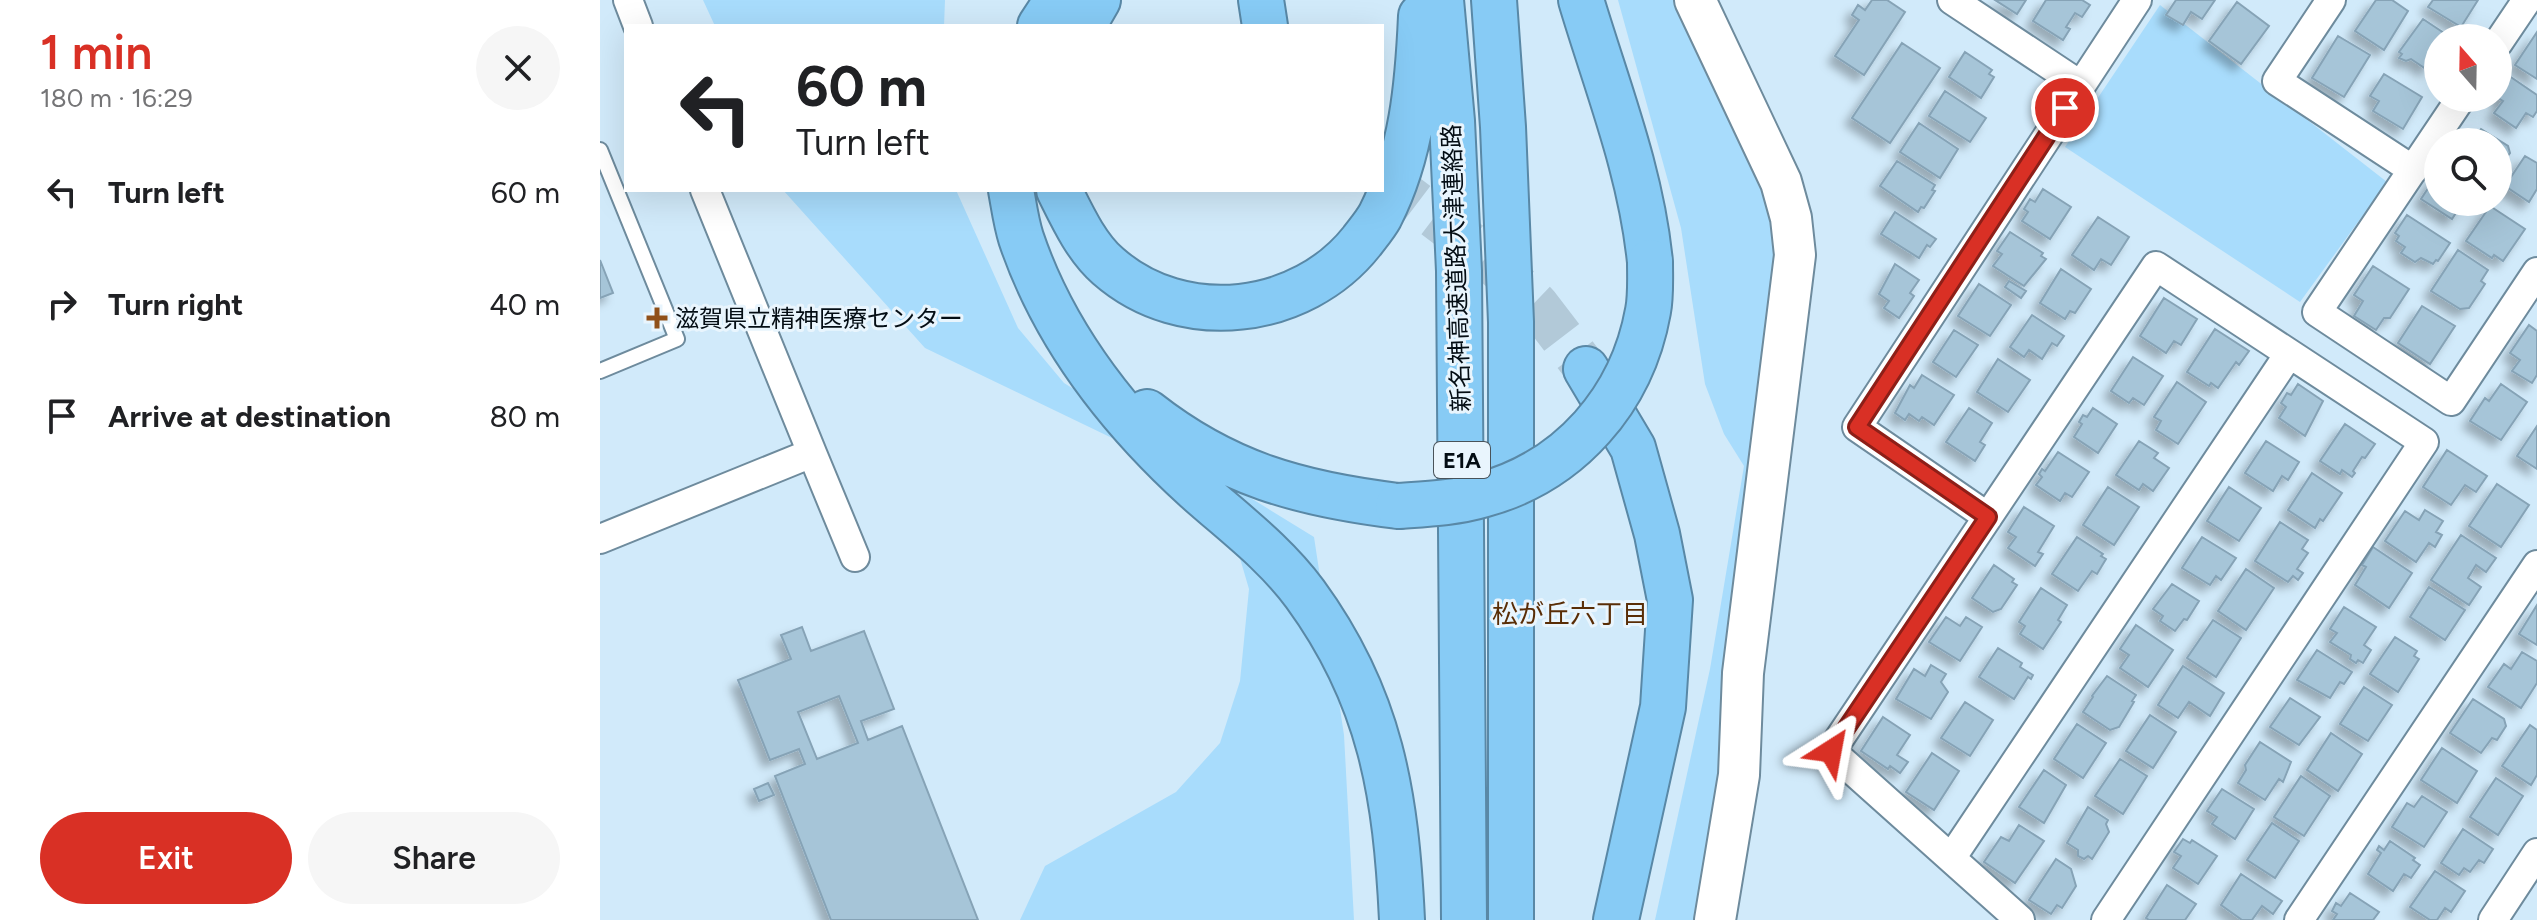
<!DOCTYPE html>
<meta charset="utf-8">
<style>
body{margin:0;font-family:Figtree,"Noto Sans JP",sans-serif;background:#f6f6f6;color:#202124;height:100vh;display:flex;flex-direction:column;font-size:30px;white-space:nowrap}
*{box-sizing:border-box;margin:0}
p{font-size:26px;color:#757577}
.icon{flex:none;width:44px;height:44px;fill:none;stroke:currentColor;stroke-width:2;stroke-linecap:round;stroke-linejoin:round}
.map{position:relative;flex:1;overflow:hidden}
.drawer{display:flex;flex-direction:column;background:#fff;width:600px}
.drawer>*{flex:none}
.banner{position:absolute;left:24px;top:24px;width:760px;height:168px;border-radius:0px;box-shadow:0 8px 32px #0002;background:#fff;color:#202124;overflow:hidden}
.needle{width:52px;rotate:340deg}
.buttons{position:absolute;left:1824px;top:24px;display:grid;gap:16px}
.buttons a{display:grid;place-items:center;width:88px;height:88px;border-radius:50%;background:#fff;box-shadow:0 8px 32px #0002;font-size:40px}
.pin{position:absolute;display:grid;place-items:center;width:68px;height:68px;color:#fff;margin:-34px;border:4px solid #fff;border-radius:50%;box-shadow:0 2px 8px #0007}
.me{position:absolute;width:88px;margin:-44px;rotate:34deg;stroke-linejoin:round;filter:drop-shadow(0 0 6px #0008)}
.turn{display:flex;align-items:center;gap:28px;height:168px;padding:0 40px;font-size:36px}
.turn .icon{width:104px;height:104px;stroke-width:2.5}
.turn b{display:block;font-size:56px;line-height:68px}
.round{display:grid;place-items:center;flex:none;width:84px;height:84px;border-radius:42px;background:#f6f6f6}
.overview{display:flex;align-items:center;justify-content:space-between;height:136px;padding:0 40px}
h1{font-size:48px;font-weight:600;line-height:60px;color:#d93025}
.primary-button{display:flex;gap:16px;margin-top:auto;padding:16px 40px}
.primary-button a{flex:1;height:92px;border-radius:48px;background:#d93025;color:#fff;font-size:32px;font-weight:600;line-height:92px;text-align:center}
.primary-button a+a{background:#f6f6f6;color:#202124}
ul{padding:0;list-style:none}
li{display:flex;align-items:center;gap:24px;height:112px;padding:0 40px}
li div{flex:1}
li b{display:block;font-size:30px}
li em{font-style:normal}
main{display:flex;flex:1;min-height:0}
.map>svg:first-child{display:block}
.green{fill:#a8dcfc}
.building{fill:#a6c5d8;stroke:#86a3b6;stroke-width:2;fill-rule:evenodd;filter:url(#shadow)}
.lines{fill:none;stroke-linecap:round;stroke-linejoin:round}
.highway-tunnel{stroke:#b2c9d8;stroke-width:44;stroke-dasharray:44 22;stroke-linecap:butt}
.lane-casing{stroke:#6e8b9d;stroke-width:18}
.street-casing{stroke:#6e8b9d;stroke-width:32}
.secondary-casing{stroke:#6e8b9d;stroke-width:44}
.highway-casing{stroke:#5988a6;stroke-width:48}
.lane{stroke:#fff;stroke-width:14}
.street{stroke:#fff;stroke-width:28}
.secondary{stroke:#fff;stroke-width:40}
.highway{stroke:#87cbf5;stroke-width:44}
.highway-bridge-casing{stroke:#5988a6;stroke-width:48;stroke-linecap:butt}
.highway-bridge{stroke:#87cbf5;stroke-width:44}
.route-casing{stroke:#8d1f18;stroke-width:20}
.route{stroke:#d93025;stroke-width:14}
.poi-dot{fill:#905019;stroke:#e9f5fd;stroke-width:3}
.labels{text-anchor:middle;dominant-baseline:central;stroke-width:6;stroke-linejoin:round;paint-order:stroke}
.shield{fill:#e9f5fd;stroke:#49535a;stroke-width:2}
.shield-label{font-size:22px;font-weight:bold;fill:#040d14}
.street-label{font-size:24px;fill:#040d14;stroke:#e9f5fd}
.poi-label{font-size:24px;fill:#040d14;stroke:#e9f5fd;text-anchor:start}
.neighbourhood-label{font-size:26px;fill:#592d06;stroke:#e9f5fd}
</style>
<main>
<section class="drawer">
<div class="overview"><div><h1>1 min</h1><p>180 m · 16:29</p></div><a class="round"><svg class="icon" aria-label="close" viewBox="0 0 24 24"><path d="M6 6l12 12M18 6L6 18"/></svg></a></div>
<ul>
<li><svg class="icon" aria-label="left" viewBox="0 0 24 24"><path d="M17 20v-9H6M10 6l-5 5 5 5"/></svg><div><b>Turn left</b></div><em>60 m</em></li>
<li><svg class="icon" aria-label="right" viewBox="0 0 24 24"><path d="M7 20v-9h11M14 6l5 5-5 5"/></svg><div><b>Turn right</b></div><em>40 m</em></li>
<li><svg class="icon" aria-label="arrive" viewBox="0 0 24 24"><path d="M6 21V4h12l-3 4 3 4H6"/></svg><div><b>Arrive at destination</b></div><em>80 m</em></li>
</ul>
<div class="primary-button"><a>Exit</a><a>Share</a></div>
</section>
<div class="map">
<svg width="1937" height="920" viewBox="0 0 1937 920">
<defs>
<filter id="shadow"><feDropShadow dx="-7" dy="7" stdDeviation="4" flood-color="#0004"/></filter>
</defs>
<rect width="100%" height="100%" fill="#d1eafa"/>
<!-- green -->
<path class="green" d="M103,0H345L344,26H115Z
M1018,0H1077L1147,140L1174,214V269L1150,512L1118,775L1094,920H1055L1110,669L1144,466L1124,434L1105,384L1081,228Z
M1560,5L1787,182L1700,302L1465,147Z
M183,190H356L418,328L464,383L714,537L744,735L754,920H420L445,866L576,792L620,743L640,681L649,589L620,490L325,348Z"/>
<!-- building -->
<path class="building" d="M1272,0H1287L1305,12L1264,75L1235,56L1259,20L1252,15L1258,5L1265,10Z
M1395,0H1426L1417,14Z
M1446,0H1482L1490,5L1482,17L1475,13L1466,27L1470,29L1463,40L1433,21Z
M1576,0H1615L1602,19L1591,12L1583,25L1566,15Z
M1776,0H1792L1808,11L1784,50L1755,31Z
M1833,0H1878L1861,27L1828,7Z
M1637,2L1669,26L1641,64L1609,41Z
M1823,19L1850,37L1838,38V50L1826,69L1811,59L1806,61L1799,58L1802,54L1799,52Z
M1937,32V79L1915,65Z
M1738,36L1770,55L1744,97L1712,78Z
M1302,43L1340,68L1290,143L1252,118Z
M1365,52L1392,70L1389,74L1394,77L1381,98L1349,77Z
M1902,71L1937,95V111L1933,117L1926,113L1916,128L1894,113L1903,101L1898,98V76Z
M1784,74L1822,97L1803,129L1773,111L1779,101L1770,96Z
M1345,91L1386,118L1370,142L1329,116Z
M1319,123L1358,149L1340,178L1300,152Z
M1881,129L1908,146L1910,153L1898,169V142H1872Z
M1925,156L1937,163V189L1929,202L1905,186Z
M1297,161L1335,185L1332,190L1335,191L1324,208L1321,207L1318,212L1280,186Z
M1838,173V202H1863L1852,219L1821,199Z
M1443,189L1471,207L1450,239L1422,221L1428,212L1424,209L1430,199L1435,202Z
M1890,206L1925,229L1903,261L1894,255L1892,258L1866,241Z
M1295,212L1336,239L1330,247L1327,245L1319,258L1281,234Z
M1807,215L1850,243L1838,261L1836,260L1833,264L1821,258L1815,262L1801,253L1805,247L1796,241L1799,236L1795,233Z
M1498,217L1529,237L1511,265L1501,259L1494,270L1472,255Z
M1410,232L1443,253L1441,256L1446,259L1424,286L1393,266L1402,254L1397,251Z
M1858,250L1888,270L1881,281L1885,284L1869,308L1860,309L1831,291Z
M0,260L13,293L0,298Z
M1295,264L1319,280L1310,293L1314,296L1299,318L1284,308L1289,301L1279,294Z
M1773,266L1809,289L1790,318H1784L1776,330L1754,316L1763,301L1754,295Z
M1461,269L1491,289L1475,313L1470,311L1465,319L1440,303Z
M1409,281L1426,291L1421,298L1405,287Z
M1379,284L1411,305L1390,336L1358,316Z
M1564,298L1597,319L1581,345L1574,341L1566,353L1540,336Z
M1822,306L1855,326L1830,364L1798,343Z
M1432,315L1464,336L1457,346L1452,343L1442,359L1429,350L1424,357L1410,347Z
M1929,325L1937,331V375L1932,383L1912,371L1920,360L1910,353Z
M1615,329L1649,351L1639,365L1636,362L1618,388L1611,383L1609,386L1587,372Z
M1354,330L1378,345L1356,377L1333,362Z
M1533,357L1563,376L1544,405L1533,398L1529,403L1511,391Z
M1398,359L1430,380L1408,412L1377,392Z
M1322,375L1354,395L1334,425L1322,417L1319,421L1309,414L1305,420L1295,413L1310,385L1314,388Z
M1577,382L1606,402L1578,444L1556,430L1561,421L1554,417Z
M1698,384L1723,401L1705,436L1679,418L1686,407L1681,403L1687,393L1691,395Z
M1901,384L1927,402L1901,440L1870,421L1885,398L1889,401Z
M1369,408L1392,423L1380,442L1385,445L1375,461L1346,442Z
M1493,408L1517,424L1498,453L1474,437L1482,424L1479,422L1483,415L1487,417Z
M1745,424L1775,444L1765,458L1762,457L1753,471L1755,473L1752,477L1742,470L1740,474L1720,461Z
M1937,426V469L1917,456Z
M1539,441L1558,453L1554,458L1569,468L1553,491L1543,484L1539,490L1516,475Z
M1666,441L1699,462L1688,480L1682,476L1673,491L1645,473Z
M1847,450L1887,476L1876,492L1865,485L1851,505L1823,487Z
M1458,452L1489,472L1472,497L1465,493L1460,501L1436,485L1442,477L1439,474L1442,469L1445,471Z
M1712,473L1742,493L1723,521L1720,519L1715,528L1688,510Z
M1897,484L1929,505L1901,547L1869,526Z
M1508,487L1539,507L1514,545L1483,525Z
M1629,487L1661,508L1639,541L1607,521Z
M1424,507L1454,526L1438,552L1443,554L1435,566L1408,548L1416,537L1408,532Z
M1825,510L1843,521L1836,532L1842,535L1835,547L1829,543L1816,562L1785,541L1805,511L1819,520Z
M1680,522L1708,540L1702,549L1708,553L1697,569L1703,573L1698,580L1693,576L1688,582L1655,561Z
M1861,535L1896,558L1886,572L1876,565L1868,578L1881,587L1869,605L1831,580Z
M1477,537L1503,554L1501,556L1506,559L1497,574L1492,571L1478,591L1452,574Z
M1602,537L1636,558L1621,580L1616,576L1610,585L1582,568Z
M1773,547L1812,573L1789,608L1755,585L1766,567L1762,565Z
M1394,565L1414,579L1412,582L1417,585L1401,609L1393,612L1372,598Z
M1646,569L1674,588L1646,630L1618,611Z
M1572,584L1599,601L1587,620L1584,619L1575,631L1560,621L1563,616L1553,609Z
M1829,587L1865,610L1845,640L1810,617Z
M1441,588L1467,605L1458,620L1461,622L1443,649L1420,634L1425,626L1419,622Z
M1937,605V645L1919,634Z
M1744,607L1776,627L1764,645L1771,650L1763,663L1758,660L1756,663L1750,659L1751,655L1730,642L1737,633L1730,629Z
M1346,617L1360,626L1366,617L1382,627L1360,661L1329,642Z
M1613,620L1641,638L1616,677L1587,658Z
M1536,625L1573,650L1548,687L1520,668L1529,655L1520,649Z
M202,627L211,651L264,631L294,709L261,721L268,740L302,726L378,920H231L175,776L205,764L199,749L170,760L138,680L191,659L181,635ZM239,696L258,743L217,759L198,712Z
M1795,637L1817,651L1814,656L1819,659L1798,692L1770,674Z
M1398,648L1422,663L1420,667L1433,675L1431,679L1428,677L1414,699L1379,677Z
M1717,650L1752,672L1744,684L1740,682L1730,698L1697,680Z
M1922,652L1937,661V683L1921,708L1888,687L1904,664L1911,669Z
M1331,665L1346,674L1341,682L1348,692L1331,719L1296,699L1314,669L1325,676Z
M1583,666L1624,693L1610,716L1589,702L1578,718L1558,705Z
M1507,676L1536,695L1532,701L1534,702L1519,727L1510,730L1483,712L1493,697L1492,696Z
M1764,687L1792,705L1768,741L1740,724Z
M1690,698L1720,717L1699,745L1670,727Z
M1873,699L1904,719L1906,726L1897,740L1892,738L1881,753L1850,733Z
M1365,702L1393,720L1370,756L1341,738Z
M1550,715L1576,732L1553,768L1526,751Z
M1283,717L1310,735L1297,755L1308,762L1300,773L1290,766L1288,769L1261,751Z
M1477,724L1506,743L1483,778L1454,759Z
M1930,725L1937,730V775L1931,785L1902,766Z
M1731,733L1762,754L1738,791L1707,770Z
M1660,742L1691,762L1683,782L1679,779L1665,800L1638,783L1646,770L1645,765Z
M1842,748L1877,771L1857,803L1821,780Z
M1332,753L1359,771L1334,810L1306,792Z
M1520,759L1547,776L1523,814L1495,796Z
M1444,770L1466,785L1444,823L1419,807Z
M1701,776L1730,796L1704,836L1674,817Z
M1896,778L1923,796L1898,835L1870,817Z
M168,783L174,795L159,801L154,789Z
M1622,789L1654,809L1635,839L1612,824L1617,817L1607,811Z
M1822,796L1847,812L1824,847L1792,827L1807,803L1814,807Z
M1488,807L1508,820L1506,824L1509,832L1492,859L1488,856L1484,859L1478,856V850L1467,843Z
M1672,823L1699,841L1675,878L1647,860Z
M1419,825L1444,841L1415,883L1384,862L1401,837L1409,841Z
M1863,829L1893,849L1884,863L1879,860L1870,872L1864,868L1859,875L1841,863Z
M1583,839L1590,843L1592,840L1617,856L1598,884L1573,868L1581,856L1574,852Z
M1790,841L1815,858L1813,860L1820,865L1811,878L1804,874L1793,891L1768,874L1781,853L1777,850L1779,846L1784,850Z
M1456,859L1471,869L1476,886L1462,908L1457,905L1451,914L1429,900Z
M1835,871L1865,891L1851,912L1845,908L1837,920H1830L1810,907Z
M1641,874L1682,901L1673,914L1662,906L1652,920H1642L1621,905Z
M1567,885L1596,904L1585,920H1549L1546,918Z
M1750,893L1779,912L1773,920H1733L1737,914L1732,911L1736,903L1741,906Z"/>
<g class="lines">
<!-- highway-tunnel -->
<path class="highway-tunnel" d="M782,177L884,254L937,305L986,369"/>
<!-- lane casing -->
<g class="lane-casing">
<path id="lane" d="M0,150L77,339L0,371"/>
</g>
<!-- street casing -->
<g class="street-casing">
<path id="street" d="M28,0L38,26
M1352,0L1480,85
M1731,0L1677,81L1813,170
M1898,43L1927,0
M1861,98L1717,312L1851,401L1937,272
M212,453L255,557
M1388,517L1257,427L1537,0
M0,539L212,453L105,190
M1352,857L1689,354
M1420,920L1231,751L1556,266L1824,442L1506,920
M1699,920L1937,565
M1893,920L1937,853"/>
</g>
<!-- secondary casing -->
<g class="secondary-casing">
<path id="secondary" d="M1095,0L1181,182L1191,218L1195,255L1143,673L1139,775L1115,920"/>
</g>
<!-- highway casing -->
<g class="highway-casing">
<path id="highway" d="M661,0L665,26
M841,0L852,121L859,271L864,920
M894,0L903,127L911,322V920
M981,0C1007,87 1041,171 1050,262
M440,26L457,0
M483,26L498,0
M411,190C414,206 416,222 421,238C454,336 520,420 596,489C634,523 674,552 705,594C781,698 796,795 802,920
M459,190C472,216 486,247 508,266C583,332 702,317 762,241C768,233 775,225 780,216C812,153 818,85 821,16
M986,369L1033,448L1057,534L1070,600L1063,707L1016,920
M547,412C626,474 700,494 798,506"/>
</g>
<!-- lane -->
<use href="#lane" class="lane"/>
<!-- street -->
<use href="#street" class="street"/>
<!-- secondary -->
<use href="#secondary" class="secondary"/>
<!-- highway -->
<use href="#highway" class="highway"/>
<!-- highway-bridge casing -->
<g class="highway-bridge-casing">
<path id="highway-bridge" d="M798,506C826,504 855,503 882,495C970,471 1032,400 1048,311C1051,296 1050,278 1050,262"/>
</g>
<!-- highway-bridge -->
<use href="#highway-bridge" class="highway-bridge"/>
</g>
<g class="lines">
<!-- route casing -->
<g class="route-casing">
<path id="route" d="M1231,751L1388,517L1257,427L1465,108"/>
</g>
<!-- route -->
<use href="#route" class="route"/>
</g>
<!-- markers -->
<path class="poi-dot" d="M53 306h8v8h8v8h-8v8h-8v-8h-8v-8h8z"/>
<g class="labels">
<!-- shield labels -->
<rect class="shield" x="834" y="442" width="56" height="36" rx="6"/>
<g class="shield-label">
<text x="862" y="460">E1A</text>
</g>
<!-- street labels -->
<g class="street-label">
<text transform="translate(856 268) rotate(-92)">新名神高速道路大津連絡路</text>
</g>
<!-- poi labels -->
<g class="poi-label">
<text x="75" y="318">滋賀県立精神医療センター</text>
</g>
<!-- neighbourhood labels -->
<g class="neighbourhood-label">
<text x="970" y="614">松が丘六丁目</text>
</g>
</g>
</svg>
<div class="buttons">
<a><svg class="needle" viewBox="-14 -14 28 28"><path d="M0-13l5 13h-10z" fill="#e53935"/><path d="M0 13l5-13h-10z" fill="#757577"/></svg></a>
<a><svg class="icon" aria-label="search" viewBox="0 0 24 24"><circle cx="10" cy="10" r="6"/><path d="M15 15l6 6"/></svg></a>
</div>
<div class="pin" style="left:1465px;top:108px;background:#d93025"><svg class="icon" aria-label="arrive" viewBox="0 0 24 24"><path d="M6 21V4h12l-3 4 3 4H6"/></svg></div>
<svg class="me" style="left:1231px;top:751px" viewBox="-20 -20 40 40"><path d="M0-17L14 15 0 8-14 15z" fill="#d93025" stroke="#fff" stroke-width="4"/></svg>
<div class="banner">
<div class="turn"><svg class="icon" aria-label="left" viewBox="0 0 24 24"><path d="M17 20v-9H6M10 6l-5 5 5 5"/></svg><div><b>60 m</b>Turn left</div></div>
</div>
</div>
</main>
